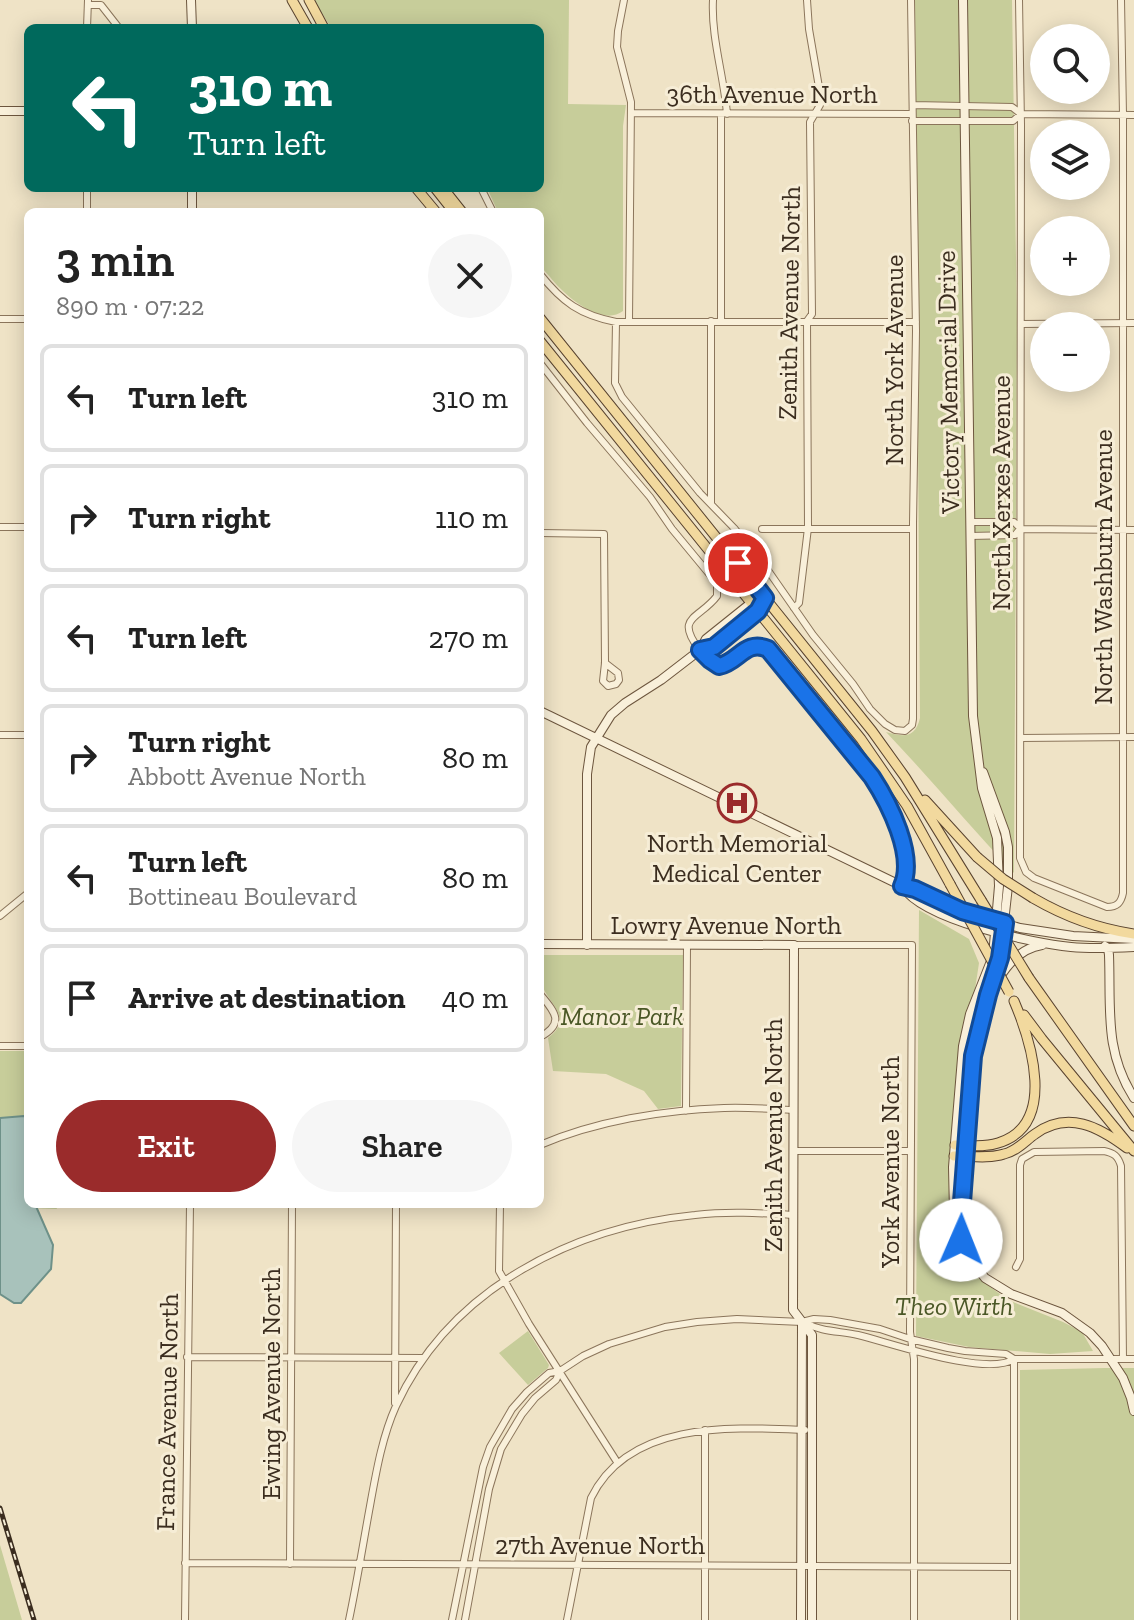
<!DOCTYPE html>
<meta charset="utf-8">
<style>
body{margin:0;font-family:"Zilla Slab",serif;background:#f6f6f6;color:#222;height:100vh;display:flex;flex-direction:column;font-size:30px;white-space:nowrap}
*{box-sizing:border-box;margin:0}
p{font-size:26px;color:#767676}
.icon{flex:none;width:44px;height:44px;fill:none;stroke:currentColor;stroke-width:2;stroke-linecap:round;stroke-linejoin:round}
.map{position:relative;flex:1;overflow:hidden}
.drawer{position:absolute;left:24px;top:208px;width:520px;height:1000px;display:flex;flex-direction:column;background:#fff;border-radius:12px;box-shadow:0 4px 20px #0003}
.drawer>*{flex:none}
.hud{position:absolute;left:24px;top:24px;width:520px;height:168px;border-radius:12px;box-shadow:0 4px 20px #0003;background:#00695c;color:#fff;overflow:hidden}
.controls{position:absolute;left:1030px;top:24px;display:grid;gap:16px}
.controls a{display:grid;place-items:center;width:80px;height:80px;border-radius:50%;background:#fff;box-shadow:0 4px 20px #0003;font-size:40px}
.pin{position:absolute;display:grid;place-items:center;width:68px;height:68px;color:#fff;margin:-34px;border:4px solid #fff;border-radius:50%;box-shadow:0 2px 8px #0007}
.me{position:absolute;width:88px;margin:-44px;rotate:1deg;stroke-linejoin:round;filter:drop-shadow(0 0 6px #0008)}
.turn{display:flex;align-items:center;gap:28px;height:168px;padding:0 32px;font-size:36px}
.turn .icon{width:104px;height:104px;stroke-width:2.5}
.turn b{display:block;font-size:56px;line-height:68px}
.round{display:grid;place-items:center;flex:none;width:84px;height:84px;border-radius:42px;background:#f6f6f6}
.summary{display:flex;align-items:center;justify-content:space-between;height:136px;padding:0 32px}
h1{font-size:48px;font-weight:600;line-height:60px}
.cta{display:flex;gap:16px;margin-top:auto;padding:16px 32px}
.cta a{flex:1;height:92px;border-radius:48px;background:#9a2b2b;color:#fff;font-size:32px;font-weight:600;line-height:92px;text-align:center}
.cta a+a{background:#f6f6f6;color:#222}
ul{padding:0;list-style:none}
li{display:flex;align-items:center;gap:24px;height:108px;margin:0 16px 12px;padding:0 16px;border:4px solid #e0e0e0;border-radius:12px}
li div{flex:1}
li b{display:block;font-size:30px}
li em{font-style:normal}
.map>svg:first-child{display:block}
.green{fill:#c7cd9a}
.water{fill:#a8c2bb;stroke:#6e9189;stroke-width:2}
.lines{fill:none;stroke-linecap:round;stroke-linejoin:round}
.street-casing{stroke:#8b755b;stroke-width:8}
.secondary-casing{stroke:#6d563e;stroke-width:10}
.primary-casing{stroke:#59432f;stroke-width:11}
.street{stroke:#f9f0da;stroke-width:6}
.secondary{stroke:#f9f0da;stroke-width:8}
.primary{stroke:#f2d99e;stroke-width:9}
.rail-casing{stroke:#3b2d1f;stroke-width:5}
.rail{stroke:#f6edd6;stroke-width:2;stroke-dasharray:6;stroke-linecap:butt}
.primary-bridge-casing{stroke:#59432f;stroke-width:11;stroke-linecap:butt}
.primary-bridge{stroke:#f2d99e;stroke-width:9}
.route-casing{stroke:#114b97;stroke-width:20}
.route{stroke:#1a73e8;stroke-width:14}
.labels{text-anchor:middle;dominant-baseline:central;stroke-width:6;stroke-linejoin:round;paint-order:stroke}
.street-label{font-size:26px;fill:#3b2d1f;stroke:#f6edd6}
.poi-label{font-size:26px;fill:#3b2d1f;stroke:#f6edd6}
.park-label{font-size:26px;font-style:italic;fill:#4a5726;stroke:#f6edd6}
</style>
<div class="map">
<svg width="1134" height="1620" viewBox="0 0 1134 1620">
<rect width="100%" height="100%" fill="#efe3c6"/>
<!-- green -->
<path class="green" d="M314,0H569L568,104L626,105L623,126V311C601,328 563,294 550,277C546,272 541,268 540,262C537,246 540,228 540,212H498L487,188H540V28H331Z
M915,0H1012L1017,323L1014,873C970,827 930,778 886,732C903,737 915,739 920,718Z
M919,910L969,939L979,963L949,1161L952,1191L951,1224L960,1254L977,1277L1008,1300L1063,1322L1082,1332L1093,1351L1050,1354L969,1347L916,1336Z
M540,955H683L681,1106L658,1109L644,1091L606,1074L553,1071L548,1038C576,1017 546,1003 541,982C538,974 540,963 540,955Z
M0,1051H28V1204H55L57,1209L0,1207Z
M528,1331L549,1365L548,1368L528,1385L499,1353Z
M1105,1368H1134V1620H1020V1370Z
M0,1545L22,1620H0Z"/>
<!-- water -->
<path class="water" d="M24,1116L28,1118V1204H35L53,1245L51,1269L21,1303H14L0,1294V1118Z"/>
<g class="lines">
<!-- street casing -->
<g class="street-casing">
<path id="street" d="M624,0L618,31L617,47L631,102L629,321
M713,0C711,38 724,76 727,114
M1019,0L1021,124L1020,858L1026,872L1034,878L1107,907C1117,907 1121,903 1123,893V115L1121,0
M88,5H101L119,28
M87,28L88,0
M913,105L1012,107L1021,114
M631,113L912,114
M912,121H1013L1021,114L1134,115
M87,188V212
M481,188L493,212
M540,274C562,302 580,315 616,322H916
M0,319H28
M721,321V114
M616,322L615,383L622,397L700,493L734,528L767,569L813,635L853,684L870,709L885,724L895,730L905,731L912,725L913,719V523L916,331L911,0
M1021,324L1134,323
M540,363L587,423L650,497L672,529L715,581L717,585V596C700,619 674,616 699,649C731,690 736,634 768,649L872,777C889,803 916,856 902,886
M711,503V321
M970,522H1014L1021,529L1134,530
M0,527H28
M762,529H913
M540,533L604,534L605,663L603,681L608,686L616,684L619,680L618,673L605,663
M970,536L1015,535L1020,529
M794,608L799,603L808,528L807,321L812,314L810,122L820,105V93L809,29L807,0
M0,735H28
M1021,738L1134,737
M0,916L28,893
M794,945H912L910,1332L914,1359V1620
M540,994C554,1011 566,1023 540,1037
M0,1046H28
M686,1111L687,945
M540,1145C596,1121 663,1110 724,1108C747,1107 770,1109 793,1110
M793,1151H909
M500,1204L499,1271L529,1324L617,1462
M1016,1267L1020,1259V1165L1022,1159L1034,1152L1104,1151C1114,1153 1118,1156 1121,1166L1123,1359
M805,1323C822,1332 840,1331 858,1335C891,1343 987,1377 1014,1359
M187,1357L424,1358
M395,1403L396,1204
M185,1563L1014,1567
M290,1564L292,1204
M185,1620L190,1204
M349,1620C357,1582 363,1544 370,1506C376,1473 382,1437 396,1406C450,1289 572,1227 695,1215C728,1211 760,1213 793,1215
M452,1620L483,1467L490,1447L512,1409L527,1392L549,1373L560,1371L583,1356L609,1344L665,1327L697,1322L737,1319L802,1322L814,1319L830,1320L880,1329L910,1339L948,1348L965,1351L1006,1354L1014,1359H1134
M465,1620L489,1489L501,1449L522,1414L535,1398L556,1380L560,1371
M567,1620L591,1498C629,1420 733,1427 805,1430
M705,1620V1430
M1014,1620V1359"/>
</g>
<!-- secondary casing -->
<g class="secondary-casing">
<path id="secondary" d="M191,0L192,28
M963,0L973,716L982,788L997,838L999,886L993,956L970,1014L963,1046L953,1167L954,1212L961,1240L968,1256L985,1278L1011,1294L1062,1313L1090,1333L1102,1346L1123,1378L1131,1398L1134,1411
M0,111H28
M192,212V188
M700,650L706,639L751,603L765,598
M540,711L902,886L915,889L962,911L1020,928L1073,936L1134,939
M903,887C924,920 1032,943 1071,947C1092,949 1113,948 1134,947
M540,944L794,945L793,1310L812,1335V1620
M587,945V774L591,747L611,715L625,703L661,680L700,650L714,647L758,611L765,598
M1105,946L1108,948L1109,955C1111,1009 1104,1051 1134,1098
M998,980C1008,963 1022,948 1042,945
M961,1229L973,1056L988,995L1000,958L1008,886V847L1005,832L983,772
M801,1620L802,1323"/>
</g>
<!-- primary casing -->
<g class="primary-casing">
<path id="primary" d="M292,0L308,28
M309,0L324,28
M416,188L436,212
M435,188L454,212
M443,188L462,212
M540,318L872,731L905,777L981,900
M540,341L861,739L907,806L950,884
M925,800L977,857
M1033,898C1064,916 1099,929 1134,934
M1029,978L1134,1126
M1024,1015L1042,1039L1134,1151
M955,1145C969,1145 984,1148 998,1143C1058,1125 1031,1041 1014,1001
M954,1156C970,1156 989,1159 1004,1154C1017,1151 1025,1141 1035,1134C1068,1110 1099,1127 1127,1148"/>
</g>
<!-- street -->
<use href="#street" class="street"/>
<!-- secondary -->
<use href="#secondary" class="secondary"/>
<!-- primary -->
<use href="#primary" class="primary"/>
<!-- rail casing -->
<g class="rail-casing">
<path id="rail" d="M0,1508L34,1620"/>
</g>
<!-- rail -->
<use href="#rail" class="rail"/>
<!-- primary-bridge casing -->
<g class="primary-bridge-casing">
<path id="primary-bridge" d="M977,857L1003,879L1033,898
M950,884L1009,992
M981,900L1029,978"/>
</g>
<!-- primary-bridge -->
<use href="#primary-bridge" class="primary-bridge"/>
</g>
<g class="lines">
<!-- route casing -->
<g class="route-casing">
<path id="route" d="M738,563L765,598L758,611L714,647L700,650L710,660L719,666C739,662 745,639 768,649L872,777C889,803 916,856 902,886L915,889L962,911L1005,923L1000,958L988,995L973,1056L962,1202L961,1240"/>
</g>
<!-- route -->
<use href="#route" class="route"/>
</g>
<!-- icons -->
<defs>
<g id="hospital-ring" transform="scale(2)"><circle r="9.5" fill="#f6edd6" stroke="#9a2b2b" stroke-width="1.5"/><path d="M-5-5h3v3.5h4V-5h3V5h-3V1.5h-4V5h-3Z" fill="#9a2b2b"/></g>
</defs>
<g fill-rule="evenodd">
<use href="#hospital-ring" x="737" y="803"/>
</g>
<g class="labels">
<!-- street labels -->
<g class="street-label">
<text x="772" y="94">36th Avenue North</text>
<text transform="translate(789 303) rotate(-89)">Zenith Avenue North</text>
<text transform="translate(894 360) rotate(-90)">North York Avenue</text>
<text transform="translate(948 382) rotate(-91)">Victory Memorial Drive</text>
<text transform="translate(1001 493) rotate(-90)">North Xerxes Avenue</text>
<text transform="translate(1103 567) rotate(-90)">North Washburn Avenue</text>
<text x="726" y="925">Lowry Avenue North</text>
<text transform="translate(773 1135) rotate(-90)">Zenith Avenue North</text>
<text transform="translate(890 1162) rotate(-90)">York Avenue North</text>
<text transform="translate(271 1384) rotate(-90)">Ewing Avenue North</text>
<text transform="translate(167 1412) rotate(-89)">France Avenue North</text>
<text x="600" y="1545">27th Avenue North</text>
</g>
<!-- poi labels -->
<g class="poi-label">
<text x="737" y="843">North Memorial<tspan x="737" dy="30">Medical Center</tspan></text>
</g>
<!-- park labels -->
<g class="park-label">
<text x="622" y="1016">Manor Park</text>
<text x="954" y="1306">Theo Wirth</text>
</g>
</g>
</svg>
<div class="controls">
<a><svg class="icon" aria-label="search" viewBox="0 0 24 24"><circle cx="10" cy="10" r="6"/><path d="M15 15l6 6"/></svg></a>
<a><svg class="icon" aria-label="layers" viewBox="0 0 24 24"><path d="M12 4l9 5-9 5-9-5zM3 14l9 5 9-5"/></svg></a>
<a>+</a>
<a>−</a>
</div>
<div class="pin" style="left:738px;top:563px;background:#d93025"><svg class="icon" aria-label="arrive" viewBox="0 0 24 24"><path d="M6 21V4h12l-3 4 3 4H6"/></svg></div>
<svg class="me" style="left:961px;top:1240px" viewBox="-20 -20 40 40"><circle r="19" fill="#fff"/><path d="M0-13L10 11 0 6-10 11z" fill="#1a73e8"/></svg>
<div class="hud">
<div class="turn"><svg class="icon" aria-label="left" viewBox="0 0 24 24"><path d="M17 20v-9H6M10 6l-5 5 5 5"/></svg><div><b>310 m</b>Turn left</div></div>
</div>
<section class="drawer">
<div class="summary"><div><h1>3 min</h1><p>890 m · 07:22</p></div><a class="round"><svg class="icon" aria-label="close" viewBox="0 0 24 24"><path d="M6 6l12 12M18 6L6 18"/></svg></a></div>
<ul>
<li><svg class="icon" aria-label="left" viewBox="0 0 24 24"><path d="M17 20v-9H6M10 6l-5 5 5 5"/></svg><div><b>Turn left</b></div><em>310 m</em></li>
<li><svg class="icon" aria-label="right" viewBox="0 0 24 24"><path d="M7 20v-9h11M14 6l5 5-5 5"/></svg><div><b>Turn right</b></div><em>110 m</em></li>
<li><svg class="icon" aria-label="left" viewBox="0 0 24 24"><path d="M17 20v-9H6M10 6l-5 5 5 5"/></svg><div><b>Turn left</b></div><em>270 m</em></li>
<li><svg class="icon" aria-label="right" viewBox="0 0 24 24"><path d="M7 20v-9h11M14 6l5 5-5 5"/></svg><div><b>Turn right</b><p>Abbott Avenue North</p></div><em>80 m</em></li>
<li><svg class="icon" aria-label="left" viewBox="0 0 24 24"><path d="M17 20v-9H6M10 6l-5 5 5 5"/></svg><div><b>Turn left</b><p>Bottineau Boulevard</p></div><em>80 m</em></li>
<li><svg class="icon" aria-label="arrive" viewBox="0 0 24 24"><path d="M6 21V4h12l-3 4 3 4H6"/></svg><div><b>Arrive at destination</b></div><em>40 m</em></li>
</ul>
<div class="cta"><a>Exit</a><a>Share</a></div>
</section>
</div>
